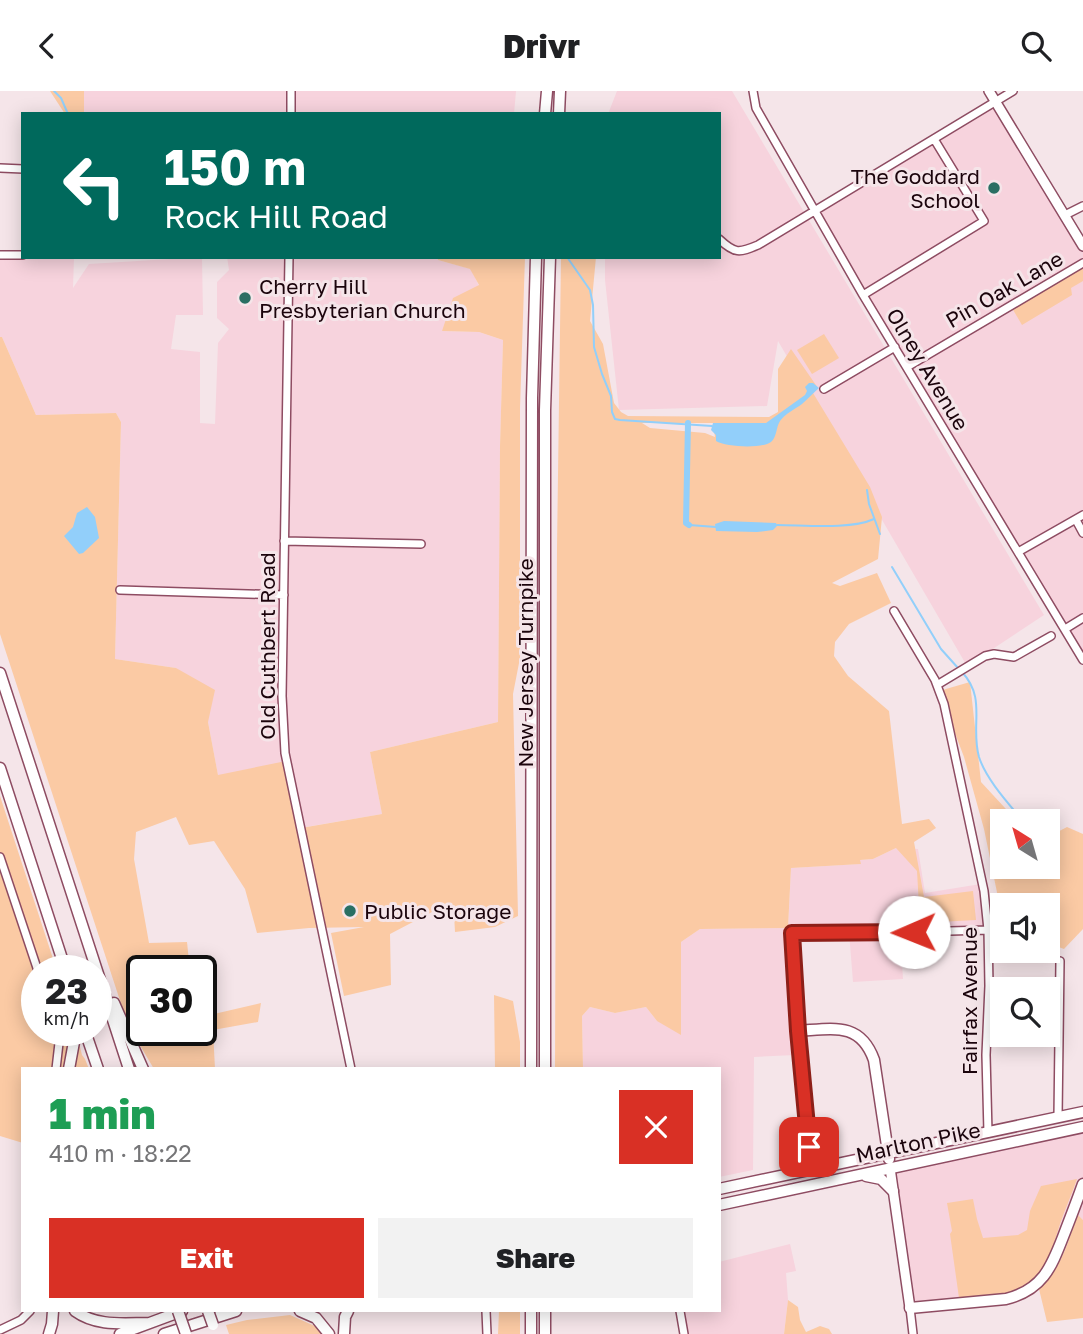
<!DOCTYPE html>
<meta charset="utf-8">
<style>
body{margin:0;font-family:"Golos Text",sans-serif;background:#f2f2f2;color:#202124;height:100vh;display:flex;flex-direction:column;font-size:26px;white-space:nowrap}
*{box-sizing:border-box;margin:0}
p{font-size:23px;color:#757577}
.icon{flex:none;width:38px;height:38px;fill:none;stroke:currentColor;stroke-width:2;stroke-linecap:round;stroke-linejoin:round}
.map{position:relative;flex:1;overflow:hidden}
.side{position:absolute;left:21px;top:976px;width:700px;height:245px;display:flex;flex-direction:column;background:#fff;border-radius:0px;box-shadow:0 4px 18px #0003}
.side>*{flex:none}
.banner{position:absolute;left:21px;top:21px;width:700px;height:147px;border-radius:0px;box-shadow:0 4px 18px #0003;background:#00695c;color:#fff;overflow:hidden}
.needle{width:46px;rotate:323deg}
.tools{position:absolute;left:990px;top:718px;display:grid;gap:14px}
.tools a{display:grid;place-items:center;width:70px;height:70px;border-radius:0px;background:#fff;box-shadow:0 4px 18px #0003;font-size:35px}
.speed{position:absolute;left:21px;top:864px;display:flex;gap:14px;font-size:35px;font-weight:700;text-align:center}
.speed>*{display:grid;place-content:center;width:91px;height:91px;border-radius:50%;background:#fff;box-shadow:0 4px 18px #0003;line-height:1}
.speed small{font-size:18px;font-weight:400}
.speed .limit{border:4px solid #111;border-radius:10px;background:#fff;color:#111}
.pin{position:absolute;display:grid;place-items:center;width:60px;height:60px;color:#fff;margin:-30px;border-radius:14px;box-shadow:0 4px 10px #0006}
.me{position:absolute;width:77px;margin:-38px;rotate:269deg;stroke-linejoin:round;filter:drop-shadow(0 0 5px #0008)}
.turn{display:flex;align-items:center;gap:24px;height:147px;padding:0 28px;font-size:32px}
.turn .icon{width:91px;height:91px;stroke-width:2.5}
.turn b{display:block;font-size:49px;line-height:60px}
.round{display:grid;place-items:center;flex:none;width:74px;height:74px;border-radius:0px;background:#f2f2f2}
.summary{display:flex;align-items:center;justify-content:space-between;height:119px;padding:0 28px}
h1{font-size:42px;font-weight:800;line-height:52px;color:#1e9e55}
.action{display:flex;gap:14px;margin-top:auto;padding:14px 28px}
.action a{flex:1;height:80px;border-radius:0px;background:#d93025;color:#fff;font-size:28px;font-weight:800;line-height:80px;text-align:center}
.action a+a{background:#f2f2f2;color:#202124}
header{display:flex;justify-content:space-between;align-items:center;height:91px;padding:0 28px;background:#fff;font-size:32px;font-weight:800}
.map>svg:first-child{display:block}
.built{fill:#f7d3dd}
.green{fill:#fbcaa4;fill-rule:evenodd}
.water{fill:#92cffa}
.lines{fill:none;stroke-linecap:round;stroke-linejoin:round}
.stream{stroke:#92cffa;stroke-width:2}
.canal{stroke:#92cffa;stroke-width:6}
.minor-casing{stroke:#8e4c62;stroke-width:10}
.major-casing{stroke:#8e4c62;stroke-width:12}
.highway-casing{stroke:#8e4c62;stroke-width:13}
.minor{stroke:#fff;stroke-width:7}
.major{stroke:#fff;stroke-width:9}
.highway{stroke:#fff;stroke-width:10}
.highway-bridge-casing{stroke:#8e4c62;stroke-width:13;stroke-linecap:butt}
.highway-bridge{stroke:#fff;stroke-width:10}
.route-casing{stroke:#8d1f18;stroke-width:18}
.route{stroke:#d93025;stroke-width:12}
.poi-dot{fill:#2a6f63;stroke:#f5e5e9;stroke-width:2.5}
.labels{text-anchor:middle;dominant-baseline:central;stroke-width:6;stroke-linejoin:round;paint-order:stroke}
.poi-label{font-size:21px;fill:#1b040c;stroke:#f5e5e9;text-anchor:start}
.street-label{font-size:21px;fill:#1b040c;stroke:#f5e5e9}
</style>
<header><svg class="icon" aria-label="back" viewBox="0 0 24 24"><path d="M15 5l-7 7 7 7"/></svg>Drivr<svg class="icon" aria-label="search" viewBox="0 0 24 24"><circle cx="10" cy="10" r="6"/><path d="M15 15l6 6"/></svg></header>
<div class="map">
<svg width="1083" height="1243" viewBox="0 0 1083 1243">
<rect width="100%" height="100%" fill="#f5e5e9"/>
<!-- built -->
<path class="built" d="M84,0H516L514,23H84Z
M617,0H732L1044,524L967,575L778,250L767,315L619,319L605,189V166H719V23H608Z
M995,11L1083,155V569L815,120Z
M0,161L23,166H74L73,197L89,173L202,166L203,224H176L171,258L200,261V332L215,333L218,252L229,238L217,227V191L229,179L227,166H437L438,169L471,178L479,195L442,240L479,241L503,249L500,355L498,631L370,661L382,723L300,737L218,684L208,631L176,577L115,568L121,331L116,322L36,324L2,246H0Z
M896,757L918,758L925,802L987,792L991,835L900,841L903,888L853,891L849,841L788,837L795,964L754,966L753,1079L719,1086V978H583L582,925L590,916L615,922L646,916L657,930L681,851L700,838L788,837L791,777L860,773V769L873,768Z
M1083,1036V1129L1074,1120L1054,1170L1019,1205L910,1217L890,1077Z
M790,1153L796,1180L786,1182L788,1209L784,1243H687L685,1220H719V1171Z"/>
<!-- green -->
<path class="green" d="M50,0H84V23H65Z
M437,166H525L520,317V567L513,603L518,825L495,836L455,841L454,823L432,821L390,843L391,894L344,905L331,842L364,836L309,837L257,842L245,798L214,750L189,754L176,726L136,741L134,768L149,852L187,851L190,880H142V940H201V926L261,912L258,931L213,939L215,978H154L128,934L0,543V246H2L36,324L116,322L121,331L115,568L176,577L215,599L208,631L218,684L286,670L301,737L382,723L370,661L498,631L500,355L503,249L479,241L442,240L453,207L479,194L470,178L438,169Z
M561,166H596L590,230L603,253L614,312L621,321L628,325L769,326L778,321V278L791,258L818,297L813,302L870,396L882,426L878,468L832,492L840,495L877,482L891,512L849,533L835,551L834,565L848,585L889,620L902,733L929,728L936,737L914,751L924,806L973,800L976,829L920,832L917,780L896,757L873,768L860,769L861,773L791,777L788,837L700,838L681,851V944L657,930L646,916L615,922L590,916L582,925L583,978H555L557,457ZM642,332H713L715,346L705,342L650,337Z
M1083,176V190L1071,197L1072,204L1022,234L1012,217Z
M824,243L839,267L812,283L797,259Z
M970,591L981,691L1017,730H1003V775H1048V746L1067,736L1083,743V838L1064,858L1048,852V814H1003V819L1000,816L984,738L964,666L939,600Z
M0,705L57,880H37V940H76L82,964L85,968L89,978H23V1052L0,1045Z
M494,904L513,910L520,951V978H495Z
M1077,1088C1072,1103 1065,1118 1060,1133C1051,1162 1045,1190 1013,1200C996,1206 976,1205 959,1207L950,1143L952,1140L947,1112L973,1108L977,1128L983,1147L1018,1144L1027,1139L1030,1120L1041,1095Z
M1078,1124L1083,1129V1227L1047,1231L1039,1198C1061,1180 1068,1149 1078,1124Z
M788,1209L798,1216L800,1229L806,1241L820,1235L829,1238L832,1243H784Z
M499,1220H520V1243H498Z
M290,1224L317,1236L324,1243H229L226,1234L247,1229Z"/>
<!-- water -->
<path class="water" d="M809,292H813L819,297C813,302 808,308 802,313C795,318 785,323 780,330C776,336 777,346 771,351C761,358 726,356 716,350V344L711,339L713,332H766L805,304L807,300L805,296Z
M87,416L95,426L99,447L83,462L79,463L64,445L73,436L77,422Z
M724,430L776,432L777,435L773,439L757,441L716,440L715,433Z"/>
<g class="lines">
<!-- stream -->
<path class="stream" d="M54,0L61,7L68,23
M567,166L590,199L593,214L594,256L602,283L611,305L612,321L615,328L620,329L712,335
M867,399L869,413L880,443
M689,434L716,436
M777,434C804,434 850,439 874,428
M892,476L941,558L958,577
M962,581C987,608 970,634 979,666C986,688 1008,712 1023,730"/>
<!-- canal -->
<path class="canal" d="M688,332L686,432L689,434"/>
<!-- minor casing -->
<g class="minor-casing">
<path id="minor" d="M753,0L756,17L863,204L1083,569
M291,23V0
M0,77L23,78
M1065,124L1083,115
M719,148C735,163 739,162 758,154L1013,0
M0,164H23
M289,166L282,605L285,662L351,978
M863,204L984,130L934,48
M907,276L1083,172
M824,298L895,256
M1076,429L1083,442
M284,450L421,453
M1018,461L1083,424
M120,499L284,504
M894,520L935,589L944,613L984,800L988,839L989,895L986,964L988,1042
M1065,538L1083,527
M937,594L985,565L994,563L1014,566L1051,545
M0,766L38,880
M56,978L59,952L56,940
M1058,1026L1060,870
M811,1079L798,940L792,842H873L988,839
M910,1217L913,1243
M486,1220L487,1243
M680,1220L684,1243
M0,1239L21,1229L30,1220"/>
</g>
<!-- major casing -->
<g class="major-casing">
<path id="major" d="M989,0L1083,155
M890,1077L910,1217"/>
</g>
<!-- highway casing -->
<g class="highway-casing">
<path id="highway" d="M545,23L547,0
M559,23L560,0
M0,582L129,978
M0,677L66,880
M114,912L143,978
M85,940L98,978
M798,940C832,938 860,930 874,969L889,1068
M69,978L76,940
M531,978L532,307L536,166
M545,978V319L550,166
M866,1085L881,1088L893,1100
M719,1098L1083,1021
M719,1114L1083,1036
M910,1217L1006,1208C1042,1199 1051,1177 1063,1146C1070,1128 1077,1110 1083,1093
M75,1220C97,1236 124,1232 149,1232
M300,1220L316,1227L329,1243
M49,1243L52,1233L53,1220
M120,1243L182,1220
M164,1243L236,1220
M344,1243L345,1226L348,1220
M531,1243V1220
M545,1243V1220"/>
</g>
<!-- minor -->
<use href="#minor" class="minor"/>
<!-- major -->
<use href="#major" class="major"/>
<!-- highway -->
<use href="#highway" class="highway"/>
<!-- highway-bridge casing -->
<g class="highway-bridge-casing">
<path id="highway-bridge" d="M178,1220L186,1243
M208,1220L213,1234"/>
</g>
<!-- highway-bridge -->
<use href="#highway-bridge" class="highway-bridge"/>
</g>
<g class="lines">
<!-- route casing -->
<g class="route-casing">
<path id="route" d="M809,1056L798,940L792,842L914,841"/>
</g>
<!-- route -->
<use href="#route" class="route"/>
</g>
<!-- markers -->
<g class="poi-dot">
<circle cx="994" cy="97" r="7"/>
<circle cx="245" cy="207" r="7"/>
<circle cx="350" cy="820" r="7"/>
</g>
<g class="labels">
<!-- poi labels -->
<g class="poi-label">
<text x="980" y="85" text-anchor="end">The Goddard<tspan x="980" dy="24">School</tspan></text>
<text x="259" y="195">Cherry Hill<tspan x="259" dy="24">Presbyterian Church</tspan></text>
<text x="364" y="820">Public Storage</text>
</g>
<!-- street labels -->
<g class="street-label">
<text transform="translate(1004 198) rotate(-30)">Pin Oak Lane</text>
<text transform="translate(928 278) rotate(59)">Olney Avenue</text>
<text transform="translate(267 555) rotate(-90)">Old Cuthbert Road</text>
<text transform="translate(525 572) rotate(-90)">New Jersey Turnpike</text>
<text transform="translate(969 910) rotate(-90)">Fairfax Avenue</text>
<text transform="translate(918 1051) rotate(-12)">Marlton Pike</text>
</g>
</g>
</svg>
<div class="tools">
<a><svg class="needle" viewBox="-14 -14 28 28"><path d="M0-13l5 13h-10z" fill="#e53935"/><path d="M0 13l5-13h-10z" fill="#757577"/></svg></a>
<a><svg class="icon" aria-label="sound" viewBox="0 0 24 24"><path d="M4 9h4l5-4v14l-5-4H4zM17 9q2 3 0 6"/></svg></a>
<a><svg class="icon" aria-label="search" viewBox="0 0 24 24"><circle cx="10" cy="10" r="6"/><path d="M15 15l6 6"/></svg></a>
</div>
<div class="speed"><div>23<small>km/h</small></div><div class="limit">30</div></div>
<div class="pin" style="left:809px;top:1056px;background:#d93025"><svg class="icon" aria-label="arrive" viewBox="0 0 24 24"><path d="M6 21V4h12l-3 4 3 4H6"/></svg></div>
<svg class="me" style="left:914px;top:841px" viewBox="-20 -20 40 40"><circle r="19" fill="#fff"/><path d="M0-13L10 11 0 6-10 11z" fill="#d93025"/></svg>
<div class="banner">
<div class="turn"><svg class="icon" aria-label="left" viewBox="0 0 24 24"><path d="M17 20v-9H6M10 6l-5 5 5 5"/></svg><div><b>150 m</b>Rock Hill Road</div></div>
</div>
<section class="side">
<div class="summary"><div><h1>1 min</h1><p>410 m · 18:22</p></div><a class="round" style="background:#d93025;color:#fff"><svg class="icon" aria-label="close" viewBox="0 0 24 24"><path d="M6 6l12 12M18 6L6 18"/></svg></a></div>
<div class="action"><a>Exit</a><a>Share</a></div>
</section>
</div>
